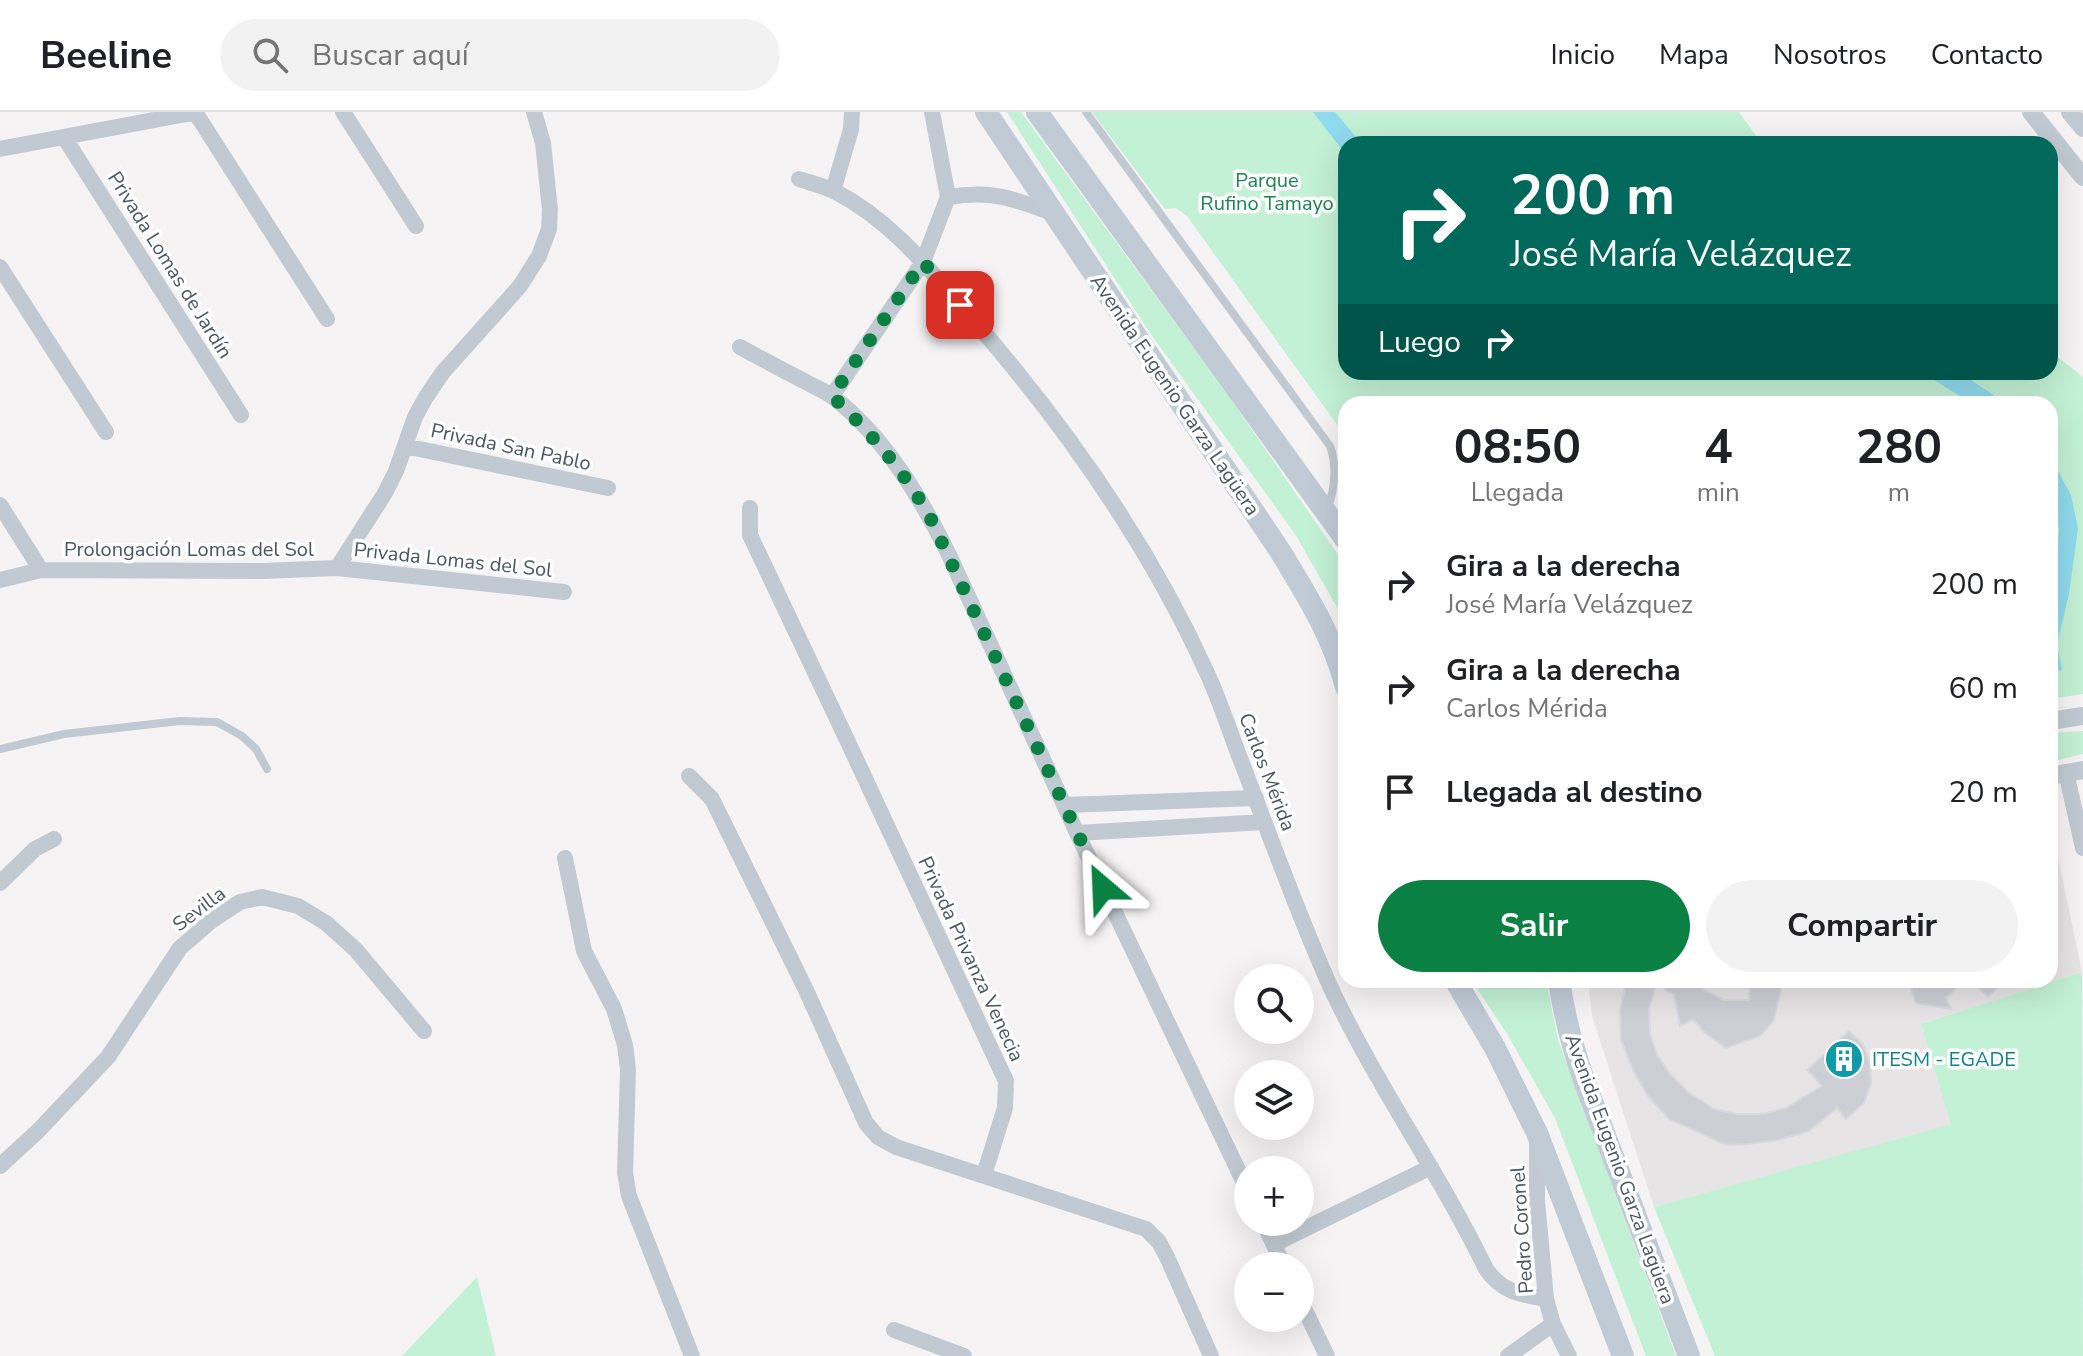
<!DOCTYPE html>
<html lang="es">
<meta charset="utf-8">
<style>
body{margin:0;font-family:"Nunito Sans",sans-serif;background:#f2f2f2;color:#202124;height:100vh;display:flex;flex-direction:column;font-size:30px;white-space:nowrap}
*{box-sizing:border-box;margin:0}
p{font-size:26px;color:#757577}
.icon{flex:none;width:44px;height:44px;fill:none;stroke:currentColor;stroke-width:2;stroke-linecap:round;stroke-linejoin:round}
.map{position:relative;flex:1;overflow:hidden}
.sheet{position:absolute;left:1338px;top:284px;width:720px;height:592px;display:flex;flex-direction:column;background:#fff;border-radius:24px;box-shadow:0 8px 32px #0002}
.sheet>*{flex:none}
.hud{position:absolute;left:1338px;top:24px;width:720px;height:244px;border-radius:24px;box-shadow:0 8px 32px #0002;background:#00695c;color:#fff;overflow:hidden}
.tools{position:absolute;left:1234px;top:852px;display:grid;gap:16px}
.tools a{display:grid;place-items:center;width:80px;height:80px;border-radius:50%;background:#fff;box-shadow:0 8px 32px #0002;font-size:40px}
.pin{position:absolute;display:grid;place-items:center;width:68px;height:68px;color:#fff;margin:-34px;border-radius:16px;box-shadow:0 4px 12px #0006}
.me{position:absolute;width:88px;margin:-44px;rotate:334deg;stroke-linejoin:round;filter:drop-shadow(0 0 6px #0008)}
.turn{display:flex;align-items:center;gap:28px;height:168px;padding:0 40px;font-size:36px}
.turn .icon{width:104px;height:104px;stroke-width:2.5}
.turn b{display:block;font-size:56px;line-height:68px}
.then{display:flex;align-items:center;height:76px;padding:0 40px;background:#0003;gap:16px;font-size:30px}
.eta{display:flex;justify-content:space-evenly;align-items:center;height:136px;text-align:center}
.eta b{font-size:48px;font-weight:700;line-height:56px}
.primary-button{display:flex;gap:16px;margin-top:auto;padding:16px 40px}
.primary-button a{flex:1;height:92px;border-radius:48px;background:#0b8043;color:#fff;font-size:32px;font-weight:700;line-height:92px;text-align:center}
.primary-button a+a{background:#f2f2f2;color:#202124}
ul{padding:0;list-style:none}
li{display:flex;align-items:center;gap:24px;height:104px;padding:0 40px}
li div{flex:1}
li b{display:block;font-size:30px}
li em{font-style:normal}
header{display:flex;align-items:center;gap:48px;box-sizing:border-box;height:112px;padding:0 40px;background:#fff;border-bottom:2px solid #e0e0e0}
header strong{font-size:38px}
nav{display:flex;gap:44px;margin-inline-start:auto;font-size:28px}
.search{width:560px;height:72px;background:#f2f2f2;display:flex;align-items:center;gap:20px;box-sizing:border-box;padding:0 28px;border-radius:44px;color:#757577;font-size:30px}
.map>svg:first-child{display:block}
.education{fill:#e6e4e5}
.green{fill:#c3f1d5}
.water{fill:#90daee}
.building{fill:#cdcfd5;stroke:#d7d9de;stroke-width:2}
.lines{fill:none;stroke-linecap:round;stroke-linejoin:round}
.service{stroke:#c1cad2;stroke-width:8}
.minor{stroke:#c1cad2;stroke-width:16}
.tertiary{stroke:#c1cad2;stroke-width:18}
.secondary{stroke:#c1cbd6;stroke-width:22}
.route{stroke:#0b8043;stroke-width:14;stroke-dasharray:0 25.2}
.labels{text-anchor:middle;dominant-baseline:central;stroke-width:7;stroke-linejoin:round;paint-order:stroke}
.park-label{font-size:20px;fill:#17864f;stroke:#fff}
.street-label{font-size:20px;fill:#4a5661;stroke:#fff}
.culture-label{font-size:20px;fill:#0d838f;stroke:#fff;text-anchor:start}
</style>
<header>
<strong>Beeline</strong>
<div class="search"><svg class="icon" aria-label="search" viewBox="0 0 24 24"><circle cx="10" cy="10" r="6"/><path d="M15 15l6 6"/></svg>Buscar aquí</div>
<nav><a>Inicio</a><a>Mapa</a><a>Nosotros</a><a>Contacto</a></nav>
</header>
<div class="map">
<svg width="2083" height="1244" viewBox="0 0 2083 1244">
<rect width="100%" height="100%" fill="#f5f3f3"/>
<!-- education -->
<path class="education" d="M2050,707L2082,860L1921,912L1952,1012L1654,1095L1592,904L1588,868H2050Z"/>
<!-- green -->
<path class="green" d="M1007,0H1021L1225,279L1346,454V511L1295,422L1150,221Z
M1092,0H1739L1762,32H1346V260H2050V239L2083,265V582L2050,587V292H1346V404L1341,396L1343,321L1187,104L1176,96L1165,97Z
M2083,619V642L2050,650V621Z
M2082,860L2083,1244H1715L1654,1095L1951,1012L1921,912Z
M1504,868H1546L1558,928L1676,1244H1646L1555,1006L1506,920L1478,878V872Z
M477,1165L496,1244H402Z"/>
<!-- water -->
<path class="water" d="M1313,0H1335L1362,32H1346V43Z
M1921,260H1959L1992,282L2002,292H1973Z
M2050,344L2071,383L2078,416L2069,482L2057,532L2062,558L2050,561V494L2059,417L2055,393L2050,383Z"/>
<!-- building -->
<path class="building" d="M1627,868H1663L1655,877L1649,897L1650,921L1657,943L1670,962L1688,980L1714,997L1736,1002H1763L1786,996L1822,974L1807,958L1849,919L1863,932L1870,952L1871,971L1864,991L1846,1007L1837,996L1809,1019L1778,1028L1748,1032L1726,1033L1669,1007L1648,984L1634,960L1621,928L1620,898Z
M1669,868H1684L1724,888H1749L1750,871L1748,868H1779L1781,877L1774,908L1760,924L1726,936L1704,920L1693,907L1680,914L1674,882L1665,879Z
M1908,868H1964L1946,886L1951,897L1916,891Z
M1970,868H2003L2000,874L1988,885Z"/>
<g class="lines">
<!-- service -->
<path class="service" d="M1086,0L1330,334C1337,352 1335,377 1328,395
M0,637L64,622L180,609L217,610L242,624L256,637L267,657"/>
<!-- minor -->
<path class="minor" d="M195,0L327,207
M343,0L416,114
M64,25L241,303
M0,37L197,0
M799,67C811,71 824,74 836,80C894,110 933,162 975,210C1067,316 1149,433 1207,561C1219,587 1228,614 1238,641C1268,718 1296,798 1330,874C1375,971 1439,1060 1486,1157C1502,1180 1519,1182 1546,1187
M833,79L851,17L852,0
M948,85C992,78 1012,86 1052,101
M0,155L106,320
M740,235C762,247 784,259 806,270C815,275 825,279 833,285C885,325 922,387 950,445L1077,721L1248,1079
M832,284L923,150L948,85L932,0
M405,334L608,376
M0,393L41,458
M750,396V423L848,630L1006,969L1005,996L984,1063
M337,456L564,480
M0,468L41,458L262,459L337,456L385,381L396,359L415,305L426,285L443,260L520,174L539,144L549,117L550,98L543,31L534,0
M2066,660L2083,736
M689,664L712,687L806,878L866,1011L878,1025L896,1035L1146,1117L1159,1130L1167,1145L1211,1244
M1065,693L1256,686
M1077,721L1264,710
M565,746L584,839L614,897L625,933L628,957L625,1061L629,1084L692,1244
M0,771L35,737L54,727
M1537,1030V1089L1546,1187L1553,1212L1569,1244
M0,1054L38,1019L108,945L180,836L211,809L240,790L262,785L298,794L326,811L356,838L424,919
M1263,1110L1284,1154
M1274,1132L1431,1055
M1300,1188L1327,1244
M894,1218L964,1244
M1508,1244L1553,1212"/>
<!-- tertiary -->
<path class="tertiary" d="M2031,0L2083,65
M2070,0L2083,16
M2050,609L2083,604
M2050,664L2083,658"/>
<!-- secondary -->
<path class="secondary" d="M986,0L1280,439C1307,483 1333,525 1346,575
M1037,0L1346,428
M1455,868L1495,936L1537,1021L1623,1244
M1559,868C1564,904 1573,937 1585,971L1689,1244"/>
</g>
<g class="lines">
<!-- route -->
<path class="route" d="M960,193L923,150L832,284C871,321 902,357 929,403L1103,776"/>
</g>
<!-- icons -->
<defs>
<g id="building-disc" transform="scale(2)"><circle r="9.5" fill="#0f9aa8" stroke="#fff"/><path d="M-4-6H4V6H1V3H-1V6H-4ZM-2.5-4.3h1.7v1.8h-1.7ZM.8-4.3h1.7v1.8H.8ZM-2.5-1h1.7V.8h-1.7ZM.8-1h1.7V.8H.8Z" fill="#fff"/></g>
</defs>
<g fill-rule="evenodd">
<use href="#building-disc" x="1844" y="947"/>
</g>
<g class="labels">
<!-- park labels -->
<g class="park-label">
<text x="1267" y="68">Parque<tspan x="1267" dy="23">Rufino Tamayo</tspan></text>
</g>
<!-- street labels -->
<g class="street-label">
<text transform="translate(170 153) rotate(58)">Privada Lomas de Jardín</text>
<text transform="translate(1175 283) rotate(56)">Avenida Eugenio Garza Lagüera</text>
<text transform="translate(511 335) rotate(12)">Privada San Pablo</text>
<text x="189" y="437">Prolongación Lomas del Sol</text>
<text transform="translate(453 448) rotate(6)">Privada Lomas del Sol</text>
<text transform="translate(1267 660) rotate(69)">Carlos Mérida</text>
<text transform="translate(199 797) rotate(-37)">Sevilla</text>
<text transform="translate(971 847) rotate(65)">Privada Privanza Venecia</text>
<text transform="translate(1620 1057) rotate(70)">Avenida Eugenio Garza Lagüera</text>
<text transform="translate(1522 1118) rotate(-94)">Pedro Coronel</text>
</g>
<!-- culture labels -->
<g class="culture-label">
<text x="1872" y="947">ITESM - EGADE</text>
</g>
</g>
</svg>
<div class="tools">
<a><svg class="icon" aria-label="search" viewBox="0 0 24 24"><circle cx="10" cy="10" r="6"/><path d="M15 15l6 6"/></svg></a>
<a><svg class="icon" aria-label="layers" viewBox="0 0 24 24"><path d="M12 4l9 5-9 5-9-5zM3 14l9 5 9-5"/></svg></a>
<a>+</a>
<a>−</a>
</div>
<div class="pin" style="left:960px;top:193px;background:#d93025"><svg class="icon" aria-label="arrive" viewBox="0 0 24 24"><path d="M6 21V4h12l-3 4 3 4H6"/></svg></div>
<svg class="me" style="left:1103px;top:776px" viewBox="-20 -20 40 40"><path d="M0-17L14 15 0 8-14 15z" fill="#0b8043" stroke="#fff" stroke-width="4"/></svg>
<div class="hud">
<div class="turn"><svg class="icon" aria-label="right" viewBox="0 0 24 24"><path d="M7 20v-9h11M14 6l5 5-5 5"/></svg><div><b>200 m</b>José María Velázquez</div></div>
<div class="then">Luego<svg class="icon" aria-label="right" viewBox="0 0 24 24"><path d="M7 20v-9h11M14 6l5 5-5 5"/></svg></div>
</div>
<section class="sheet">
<div class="eta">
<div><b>08:50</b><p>Llegada</p></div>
<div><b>4</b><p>min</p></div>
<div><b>280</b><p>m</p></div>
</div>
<ul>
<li><svg class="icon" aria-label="right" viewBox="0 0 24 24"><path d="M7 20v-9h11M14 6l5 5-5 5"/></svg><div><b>Gira a la derecha</b><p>José María Velázquez</p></div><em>200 m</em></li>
<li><svg class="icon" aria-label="right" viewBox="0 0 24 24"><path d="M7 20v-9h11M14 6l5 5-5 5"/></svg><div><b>Gira a la derecha</b><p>Carlos Mérida</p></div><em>60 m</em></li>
<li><svg class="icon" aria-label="arrive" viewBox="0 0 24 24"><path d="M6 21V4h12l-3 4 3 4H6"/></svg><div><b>Llegada al destino</b></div><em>20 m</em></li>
</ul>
<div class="primary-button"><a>Salir</a><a>Compartir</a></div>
</section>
</div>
